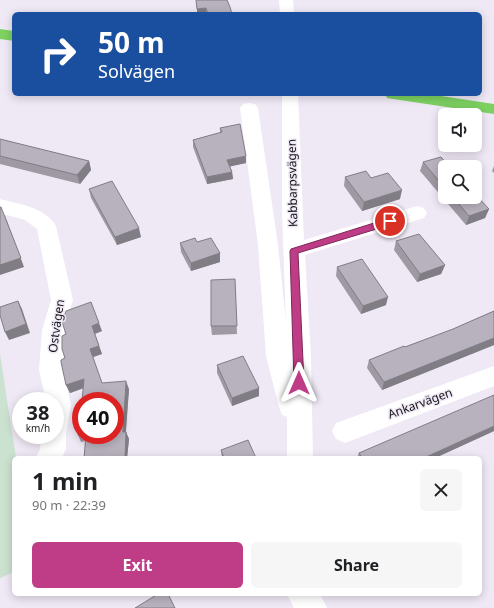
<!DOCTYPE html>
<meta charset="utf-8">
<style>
body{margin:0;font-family:"Noto Sans",sans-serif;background:#f6f6f6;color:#202124;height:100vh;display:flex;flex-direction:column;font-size:15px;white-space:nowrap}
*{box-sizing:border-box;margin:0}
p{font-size:13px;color:#757577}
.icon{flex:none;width:22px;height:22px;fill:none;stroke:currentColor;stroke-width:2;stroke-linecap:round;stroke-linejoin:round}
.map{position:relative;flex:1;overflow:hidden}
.details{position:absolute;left:12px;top:456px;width:470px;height:140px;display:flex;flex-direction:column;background:#fff;border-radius:6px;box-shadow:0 2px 10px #0003}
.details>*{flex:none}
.banner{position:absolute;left:12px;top:12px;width:470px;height:84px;border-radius:6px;box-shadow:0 2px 10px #0003;background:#1a4fa0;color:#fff;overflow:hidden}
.tools{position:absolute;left:438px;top:108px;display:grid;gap:8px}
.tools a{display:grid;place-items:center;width:44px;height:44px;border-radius:6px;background:#fff;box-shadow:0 2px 10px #0003;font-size:20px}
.speed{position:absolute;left:12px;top:392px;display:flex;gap:8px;font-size:20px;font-weight:700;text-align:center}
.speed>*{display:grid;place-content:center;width:52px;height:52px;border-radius:50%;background:#fff;box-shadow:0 2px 10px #0003;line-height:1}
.speed small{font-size:10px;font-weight:400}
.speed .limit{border:6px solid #d22;background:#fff;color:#111}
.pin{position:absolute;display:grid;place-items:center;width:34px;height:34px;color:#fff;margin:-17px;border:2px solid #fff;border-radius:50%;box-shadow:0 1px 4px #0007}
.me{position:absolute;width:44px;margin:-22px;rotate:0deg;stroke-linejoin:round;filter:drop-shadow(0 0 3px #0008)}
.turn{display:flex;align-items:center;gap:14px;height:84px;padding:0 20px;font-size:18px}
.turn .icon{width:52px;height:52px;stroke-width:2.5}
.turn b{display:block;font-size:28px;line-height:34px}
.round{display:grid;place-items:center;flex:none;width:42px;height:42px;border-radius:6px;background:#f6f6f6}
.overview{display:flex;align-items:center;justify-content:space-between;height:68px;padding:0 20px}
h1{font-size:24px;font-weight:700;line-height:30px}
.button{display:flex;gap:8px;margin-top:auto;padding:8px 20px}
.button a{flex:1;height:46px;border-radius:6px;background:#be3d86;color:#fff;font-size:16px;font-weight:700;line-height:46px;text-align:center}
.button a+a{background:#f6f6f6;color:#202124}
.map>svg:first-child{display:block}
.green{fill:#cce2d1}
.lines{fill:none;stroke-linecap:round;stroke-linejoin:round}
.minor{fill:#fff;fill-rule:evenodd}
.highway{fill:#7dd161;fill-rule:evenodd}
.wall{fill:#9e99a3}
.shaded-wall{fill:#817d85}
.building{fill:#b8b2be;stroke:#817d85}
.route{fill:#be3d86;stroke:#7c2857}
.labels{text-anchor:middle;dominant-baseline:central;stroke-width:3;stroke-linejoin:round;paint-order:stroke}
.street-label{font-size:12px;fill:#171519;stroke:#efe8f5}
</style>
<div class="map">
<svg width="494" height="608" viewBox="0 0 494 608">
<rect width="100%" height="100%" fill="#efe8f5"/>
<!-- green -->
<path class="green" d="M0,354L16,458H14V572L0,578Z"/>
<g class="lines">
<!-- minor -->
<path class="minor" d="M279,0H293L294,14H280Z
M282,94H298L304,240L417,206L424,208L427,213L424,218L305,255L311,355L313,458H287V417L282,415L279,407L266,356L258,245L240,108L243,104L249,103L255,104L258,108L278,245L286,322L282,212Z
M0,199C19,204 45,207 56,226L73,300L64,330L63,370L71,405L66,433V449L62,458H36L40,449L41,435H55V401H46L39,370L42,330L51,300L37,229L25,220L0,213Z
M494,366V386L345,443L336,439L332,431L336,423Z
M287,594H320L327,608H294Z"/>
<!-- highway -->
<path class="highway" d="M0,29L14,31V41L0,39Z
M385,94H428L494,104V114L393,99L387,98Z"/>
</g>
<!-- wall -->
<path class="wall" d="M220,128L246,163L230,166L232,172L233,179L207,184L193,147V140L220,133Z
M0,139L89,161L91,170L80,184L0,164Z
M423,162L445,167V197H475L489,209L485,218L466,225L420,171Z
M494,166V173L492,171Z
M345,177L400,199L362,211L344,186Z
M89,189L141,237L117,245L91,198Z
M396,241L445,265L441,274L417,282L394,250Z
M197,242L220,253V262L191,271L181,252L180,243Z
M337,267L386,305L361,314L336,276Z
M235,279L237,334L212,335L211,326Z
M494,311V345L382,390L367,368L369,360L405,347L453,329Z
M102,331L95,334L102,354L93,357L102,383L129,389L126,432L129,439L127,458H84L86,441L81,442L78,435L81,407V435H115L83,388L70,393L66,385L65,358L62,336Z
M217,365L259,396L232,406L217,373Z
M494,431L435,458H357L359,453Z
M221,450L256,458H222Z"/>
<!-- shaded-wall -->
<path class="shaded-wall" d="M206,8L207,14H197V9Z
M246,156V163L228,167L227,160Z
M89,161L91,170L80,184L77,175Z
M232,172L233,179L207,184V177Z
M402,190L400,199L362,211L364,202Z
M489,209L485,218L466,225L469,216Z
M5,216L24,267L0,275V265Z
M139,228L141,237L117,245L115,237Z
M220,253V262L191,271V263Z
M445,265L441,274L417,282L420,274Z
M388,297L386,305L361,314L363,306Z
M18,301L22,309L30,333L9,340L5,332Z
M99,323L102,331L94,334L92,326Z
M494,338V345L382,390L384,382Z
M99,346L102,354L93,357L90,349Z
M84,379L87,387L70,393L66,385Z
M126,381L129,389L125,439L123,432Z
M259,388V396L232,406V398Z
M494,426V431L435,458H424Z
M126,432L129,439L127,458H125Z"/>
<!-- building -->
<path class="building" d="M196,0H227L230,7L232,14H208L206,8L197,9Z
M240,124L246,156L227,160L232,172L207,177L193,140L222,132L220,128Z
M0,139L89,161L77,175L0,156Z
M441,157L450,167H445V188L423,162Z
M366,171L371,178L388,173L402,190L364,202L345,177Z
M112,181L139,228L115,237L89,189Z
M475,194L489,209L469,216L453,197H475Z
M0,207H1L21,258L0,265Z
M419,234L445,265L420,274L396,241Z
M195,238L197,242L211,238L220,253L191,263L180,243Z
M362,259L388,297L363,306L337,267Z
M235,279L237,326H211V280Z
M18,301L26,324L5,332L0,315V307Z
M91,302L99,323L92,326L99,346L90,349L102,383L126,381L123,432H126L125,458H84L86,435H115V401H82L84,379L66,385L61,362V360L65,358L62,349V336L66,334L62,322L66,311Z
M494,311V338L384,382L369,360L404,346L405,347L453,329Z
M243,356L259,388L232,398L217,365Z
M494,395V426L424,458H362L359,453Z
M81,407V434L78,435Z
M248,440L256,458H224L221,450Z
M158,594H168L175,608H135Z"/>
<!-- route -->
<path class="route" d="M390,218L393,219L394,221L393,224L298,253L304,383L302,386L299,387L295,386L294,383L290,251L291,249Z"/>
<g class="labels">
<!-- street labels -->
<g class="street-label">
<text transform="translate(292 183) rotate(-91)">Kabbarpsvägen</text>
<text transform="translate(56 326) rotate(-82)">Ostvägen</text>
<text transform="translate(420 403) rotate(-20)">Ankarvägen</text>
</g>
</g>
</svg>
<div class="tools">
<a><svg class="icon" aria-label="sound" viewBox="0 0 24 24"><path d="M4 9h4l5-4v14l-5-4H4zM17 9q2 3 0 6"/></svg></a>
<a><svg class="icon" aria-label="search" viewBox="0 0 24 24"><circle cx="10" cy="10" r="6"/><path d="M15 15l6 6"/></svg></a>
</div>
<div class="speed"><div>38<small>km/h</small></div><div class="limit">40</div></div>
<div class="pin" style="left:390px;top:221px;background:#d93025"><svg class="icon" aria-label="arrive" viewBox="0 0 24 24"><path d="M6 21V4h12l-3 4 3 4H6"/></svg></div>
<svg class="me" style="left:299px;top:383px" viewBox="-20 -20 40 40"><path d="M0-17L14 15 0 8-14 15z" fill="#be3d86" stroke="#fff" stroke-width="4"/></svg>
<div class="banner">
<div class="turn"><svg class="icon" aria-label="right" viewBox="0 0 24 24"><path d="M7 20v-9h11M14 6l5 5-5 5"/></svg><div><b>50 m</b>Solvägen</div></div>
</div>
<section class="details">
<div class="overview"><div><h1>1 min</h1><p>90 m · 22:39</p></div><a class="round"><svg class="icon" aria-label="close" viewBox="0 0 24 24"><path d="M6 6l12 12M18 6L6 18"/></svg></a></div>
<div class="button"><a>Exit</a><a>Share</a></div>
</section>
</div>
